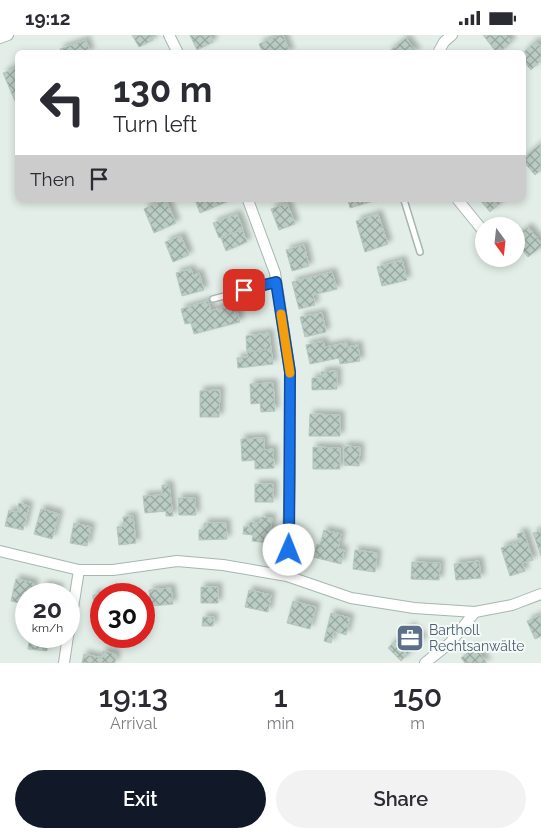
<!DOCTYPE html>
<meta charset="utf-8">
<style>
body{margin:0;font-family:Raleway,sans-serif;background:#f2f2f3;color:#2b2b33;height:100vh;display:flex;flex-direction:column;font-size:19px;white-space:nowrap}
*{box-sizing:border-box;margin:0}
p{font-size:16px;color:#7c7c81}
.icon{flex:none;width:28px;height:28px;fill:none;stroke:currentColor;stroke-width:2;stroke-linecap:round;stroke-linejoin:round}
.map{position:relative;height:628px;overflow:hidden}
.sheet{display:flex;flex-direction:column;background:#fff;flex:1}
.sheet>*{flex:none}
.top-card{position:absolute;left:15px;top:15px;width:511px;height:152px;border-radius:8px;box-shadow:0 2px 8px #0003;background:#fff;color:#2b2b33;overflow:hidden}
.needle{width:32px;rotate:165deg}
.fabs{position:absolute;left:475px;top:182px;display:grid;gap:10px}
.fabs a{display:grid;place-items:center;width:50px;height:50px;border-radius:50%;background:#fff;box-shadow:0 2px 8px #0003;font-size:25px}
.speed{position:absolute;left:15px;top:548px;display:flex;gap:10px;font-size:25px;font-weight:700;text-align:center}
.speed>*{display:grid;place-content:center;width:65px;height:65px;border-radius:50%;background:#fff;box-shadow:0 2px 8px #0003;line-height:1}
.speed small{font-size:12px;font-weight:400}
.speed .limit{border:8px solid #d22;background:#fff;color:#111}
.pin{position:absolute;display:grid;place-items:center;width:42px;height:42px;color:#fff;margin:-21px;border-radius:10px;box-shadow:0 2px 8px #0006}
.me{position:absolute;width:55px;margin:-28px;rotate:1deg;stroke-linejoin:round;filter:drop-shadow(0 0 4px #0008)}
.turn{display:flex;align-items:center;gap:18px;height:105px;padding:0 15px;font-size:22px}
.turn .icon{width:65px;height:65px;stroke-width:2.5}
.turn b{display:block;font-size:35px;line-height:42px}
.then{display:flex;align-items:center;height:48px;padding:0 15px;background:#0003;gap:10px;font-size:19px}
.eta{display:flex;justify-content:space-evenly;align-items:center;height:85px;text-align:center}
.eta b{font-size:30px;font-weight:600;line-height:35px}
.primary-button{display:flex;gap:10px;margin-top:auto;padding:10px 15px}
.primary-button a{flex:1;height:58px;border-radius:30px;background:#111827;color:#fff;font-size:20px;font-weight:600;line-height:58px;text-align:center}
.primary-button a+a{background:#f2f2f3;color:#2b2b33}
.status{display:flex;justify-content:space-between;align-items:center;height:35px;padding:0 25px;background:#fff;direction:ltr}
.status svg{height:14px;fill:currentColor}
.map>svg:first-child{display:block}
.building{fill:url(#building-cross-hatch);stroke:#b4c8be;filter:url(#shadow)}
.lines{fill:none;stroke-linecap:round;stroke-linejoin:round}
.lane-casing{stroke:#a5b7af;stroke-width:8}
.street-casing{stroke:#a5b7af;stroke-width:12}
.lane{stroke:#fff;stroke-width:5}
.street{stroke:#fff;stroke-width:10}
.route-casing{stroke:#114b97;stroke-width:12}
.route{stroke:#1a73e8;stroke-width:9}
.slow{stroke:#f59e0b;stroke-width:9}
.labels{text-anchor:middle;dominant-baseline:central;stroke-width:4;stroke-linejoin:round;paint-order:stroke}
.service-label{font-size:14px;fill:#4e5e75;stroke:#f4faf6;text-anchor:start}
</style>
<div class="status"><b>19:12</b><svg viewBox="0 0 49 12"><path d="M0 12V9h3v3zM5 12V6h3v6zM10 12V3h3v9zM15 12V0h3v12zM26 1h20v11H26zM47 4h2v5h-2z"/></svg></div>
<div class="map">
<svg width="541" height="628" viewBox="0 0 541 628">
<defs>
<pattern id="building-cross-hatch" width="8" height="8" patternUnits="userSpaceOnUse" patternTransform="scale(1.25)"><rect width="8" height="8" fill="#baccc3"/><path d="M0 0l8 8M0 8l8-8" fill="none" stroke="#97a79f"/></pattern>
<filter id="shadow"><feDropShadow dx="4" dy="-4" stdDeviation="2.5" flood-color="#0004"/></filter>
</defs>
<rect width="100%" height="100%" fill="#e3eee8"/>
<!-- building -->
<path class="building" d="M132,0H151L153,5L139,12Z
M190,0H210L213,7L197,15Z
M280,0H283L290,18H263L259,9Z
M483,0H506L512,6L499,18H497Z
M406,3L417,18H387Z
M86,5L90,18H61L60,14Z
M536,6L541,12V25L531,35L524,27L523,18Z
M17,33L18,65L15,66L3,38Z
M540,109L541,135L535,140L524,127V123Z
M164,165H166L176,188L154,198L144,174Z
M195,165H229V166L200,178Z
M348,165H377L350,173Z
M480,165H504L490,177Z
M287,168L295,189L279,195L271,174Z
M237,179L243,194L219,203L213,188Z
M378,179L388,209L365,217L356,186Z
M528,192L541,208V212L528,222L516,207V202Z
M242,194L247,207L226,216L221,203Z
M181,201L189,220L173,227L165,207Z
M304,210L309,231L292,236L286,215Z
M402,225L407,245L382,251L377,232Z
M191,234L193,240L199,238L204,255L182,261L176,238Z
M332,237L337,254L313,260L315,270L299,274L292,247Z
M208,266L211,276L235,269L240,287L194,299L191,288L185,289L181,274Z
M322,278L326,297L305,302L300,282Z
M269,298L271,314L247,317L246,301Z
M323,306L325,312L347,308V312L358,310L360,326L340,329L339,323L310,329L306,310Z
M271,314L273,329L238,333L237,323L248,322L247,317Z
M337,336V354L312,355V343H322L321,337Z
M273,348L275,376L261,377L260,368L251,369L250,349Z
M220,355L219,382H200V356Z
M310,379L340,380V401H309Z
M264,403V415L273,414L274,433L255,434V425L242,426L241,404Z
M344,411L360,412L359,431L344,430Z
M313,412L340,413V434H313Z
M255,449H273V467H255Z
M162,450H169L173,481H166V476L145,478L143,461L162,460Z
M178,463H195L196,480H179Z
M19,468L29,471L23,495L5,491L9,475L17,478Z
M41,474L59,479L52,504L34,499Z
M133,481L136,508L119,510L117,492L124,491L123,482Z
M261,482L272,483L269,508L252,506L253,500L243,499L244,491L249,492L250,487L260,488Z
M74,488L91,492L87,511L70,508Z
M204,488H226L227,504L199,505V495H204Z
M324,495L341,499L338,514L344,515L341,529L313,522L317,509L320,510Z
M541,496V521L533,498Z
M524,497L533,525L522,528L525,536L510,541L501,513L519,507L517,499Z
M355,515L377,518L375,537L353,534Z
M479,526L481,543L456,545L454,529Z
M412,527L440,528L439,545L411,544Z
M16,544L34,548L32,559H26V570L11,566Z
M44,550L59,553L57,559H42Z
M201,552H218V568H201Z
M171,553L173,569L151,571L149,555Z
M249,555L271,560L268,577L245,572Z
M101,559V575L94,576L93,560Z
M293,566L316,572L310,594L287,588Z
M331,578L350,583L346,600L334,596L331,608L324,606Z
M541,580V601L535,604L527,586Z
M203,582H214L213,591H202Z
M410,591L423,604L401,626L388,613Z
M30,601H50L47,616L28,614Z
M475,612L487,628H465L461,623Z
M103,616L116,619L115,628H82L84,619L102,623Z"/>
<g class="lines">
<!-- lane casing -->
<g class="lane-casing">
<path id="lane" d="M404,165L420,217
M213,264L276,247"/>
</g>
<!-- street casing -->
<g class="street-casing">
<path id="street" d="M169,0L178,18
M0,3L8,0
M438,18L444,7L452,0
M248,165L275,238L290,337V441L287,541
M458,165L484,197
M0,516L79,535H113L177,526L223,530L287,541L351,563L414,573L475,577L512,570L541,559
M69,598L79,535
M64,628L68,601
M425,628L450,608L475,577"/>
</g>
<!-- lane -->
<use href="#lane" class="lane"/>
<!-- street -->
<use href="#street" class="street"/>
</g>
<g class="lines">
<!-- route casing -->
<g class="route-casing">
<path id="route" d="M244,255L276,247L290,337L289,515"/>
</g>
<!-- route -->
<use href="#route" class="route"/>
<!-- slow -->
<path class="slow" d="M281,279L290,338"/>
</g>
<!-- icons -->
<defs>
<g id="office-square" transform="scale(1.4375)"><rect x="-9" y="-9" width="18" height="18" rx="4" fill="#5c6f8a" stroke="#f4faf6"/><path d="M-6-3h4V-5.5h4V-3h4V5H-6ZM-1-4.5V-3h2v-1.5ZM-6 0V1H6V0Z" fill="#fff"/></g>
</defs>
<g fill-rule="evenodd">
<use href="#office-square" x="410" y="603"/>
</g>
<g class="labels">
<!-- service labels -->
<g class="service-label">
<text x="429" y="595">Bartholl<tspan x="429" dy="16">Rechtsanwälte</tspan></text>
</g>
</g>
</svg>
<div class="fabs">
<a><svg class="needle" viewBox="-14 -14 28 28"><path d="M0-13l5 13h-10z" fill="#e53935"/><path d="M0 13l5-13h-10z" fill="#7c7c81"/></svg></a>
</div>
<div class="speed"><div>20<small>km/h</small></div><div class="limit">30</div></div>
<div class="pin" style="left:244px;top:255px;background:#d93025"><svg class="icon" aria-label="arrive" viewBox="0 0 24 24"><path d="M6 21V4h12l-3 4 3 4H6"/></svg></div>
<svg class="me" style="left:289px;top:515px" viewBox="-20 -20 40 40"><circle r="19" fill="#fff"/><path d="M0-13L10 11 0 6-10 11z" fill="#1a73e8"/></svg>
<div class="top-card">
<div class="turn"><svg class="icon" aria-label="left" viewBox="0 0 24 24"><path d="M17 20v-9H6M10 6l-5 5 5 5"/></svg><div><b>130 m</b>Turn left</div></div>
<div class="then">Then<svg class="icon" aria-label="arrive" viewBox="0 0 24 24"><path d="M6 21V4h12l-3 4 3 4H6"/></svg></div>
</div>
</div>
<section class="sheet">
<div class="eta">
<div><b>19:13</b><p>Arrival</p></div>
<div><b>1</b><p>min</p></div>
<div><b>150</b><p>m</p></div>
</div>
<div class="primary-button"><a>Exit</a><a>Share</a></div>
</section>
